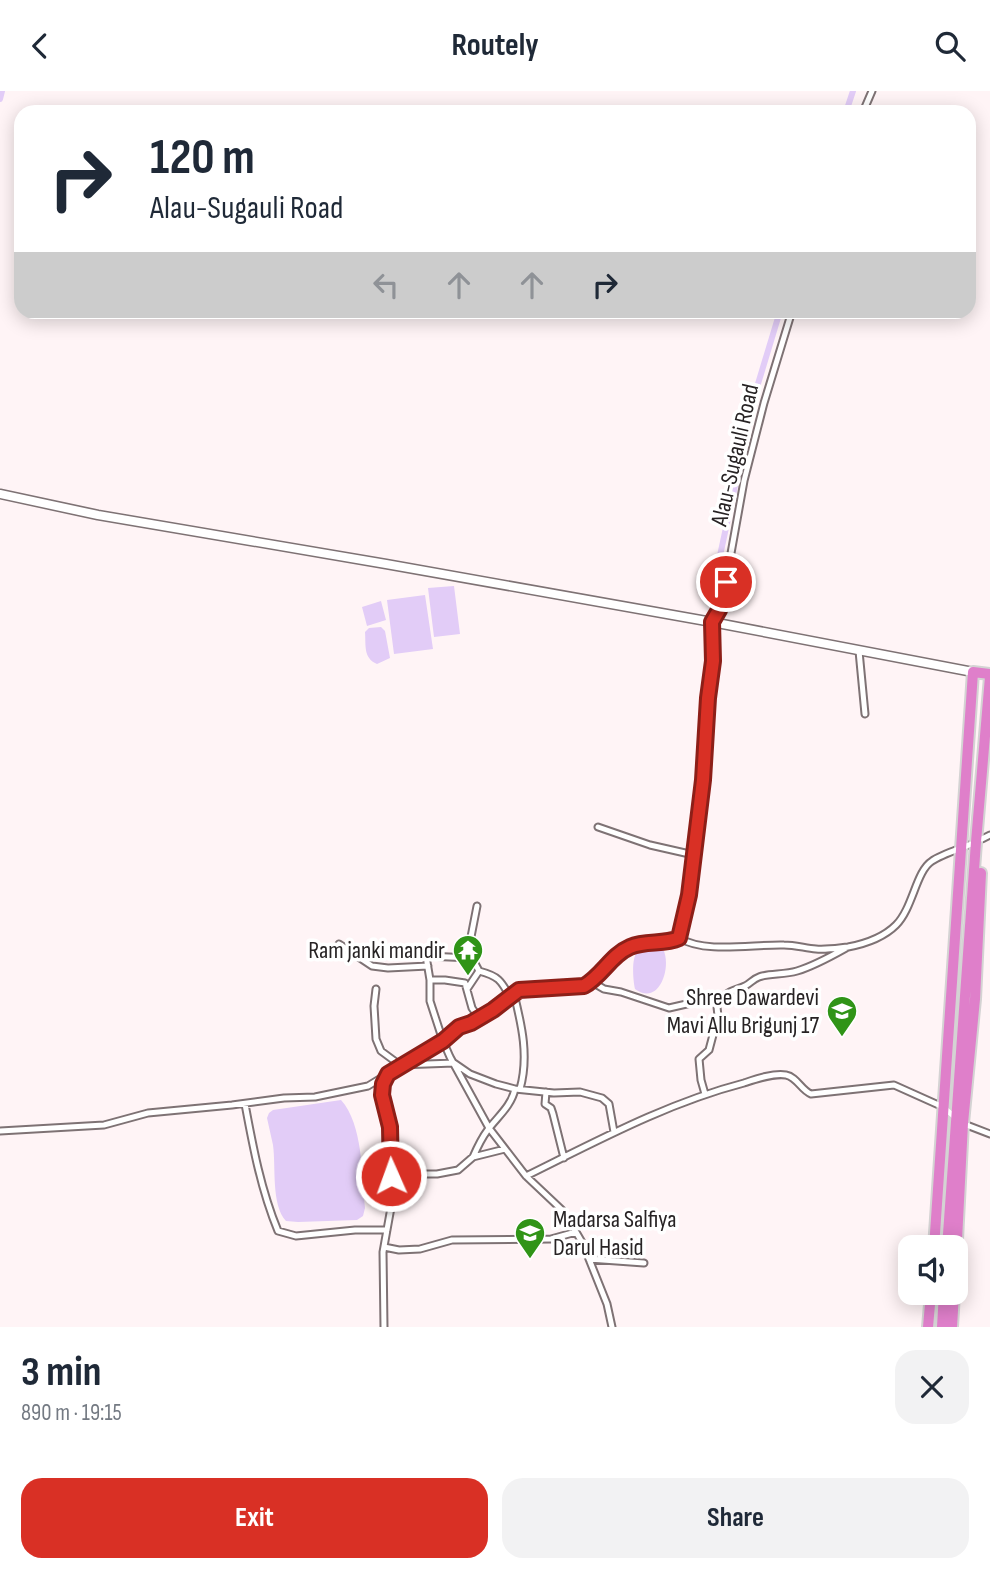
<!DOCTYPE html>
<meta charset="utf-8">
<style>
body{margin:0;font-family:"Sofia Sans Condensed",sans-serif;background:#f2f2f3;color:#1f2937;height:100vh;display:flex;flex-direction:column;font-size:26px;white-space:nowrap}
*{box-sizing:border-box;margin:0}
p{font-size:23px;color:#747a83}
.icon{flex:none;width:38px;height:38px;fill:none;stroke:currentColor;stroke-width:2;stroke-linecap:round;stroke-linejoin:round}
.map{position:relative;height:1236px;overflow:hidden}
.panel{display:flex;flex-direction:column;background:#fff;flex:1}
.panel>*{flex:none}
.guide{position:absolute;left:14px;top:14px;width:962px;height:214px;border-radius:21px;box-shadow:0 4px 18px #0003;background:#fff;color:#1f2937;overflow:hidden}
.buttons{position:absolute;left:898px;top:1144px;display:grid;gap:14px}
.buttons a{display:grid;place-items:center;width:70px;height:70px;border-radius:14px;background:#fff;box-shadow:0 4px 18px #0003;font-size:35px}
.pin{position:absolute;display:grid;place-items:center;width:60px;height:60px;color:#fff;margin:-30px;border:4px solid #fff;border-radius:50%;box-shadow:0 2px 7px #0007}
.me{position:absolute;width:77px;margin:-38px;rotate:358deg;stroke-linejoin:round;filter:drop-shadow(0 0 5px #0008)}
.turn{display:flex;align-items:center;gap:24px;height:147px;padding:0 21px;font-size:32px}
.turn .icon{width:91px;height:91px;stroke-width:2.5}
.turn b{display:block;font-size:49px;line-height:60px}
.lanes{display:flex;align-items:center;height:66px;padding:0 21px;background:#0003;justify-content:center;gap:35px;direction:ltr}
.lanes .off{opacity:.35}
.round{display:grid;place-items:center;flex:none;width:74px;height:74px;border-radius:21px;background:#f2f2f3}
.summary{display:flex;align-items:center;justify-content:space-between;height:119px;padding:0 21px}
h1{font-size:42px;font-weight:700;line-height:52px}
.cta{display:flex;gap:14px;margin-top:auto;padding:14px 21px}
.cta a{flex:1;height:80px;border-radius:21px;background:#d93025;color:#fff;font-size:28px;font-weight:700;line-height:80px;text-align:center}
.cta a+a{background:#f2f2f3;color:#1f2937}
header{display:flex;justify-content:space-between;align-items:center;height:91px;padding:0 21px;background:#fff;font-size:32px;font-weight:700}
.map>svg:first-child{display:block}
.grass{fill:url(#grass-dots)}
.water{fill:#e2ccf7}
.lines{fill:none;stroke-linecap:round;stroke-linejoin:round}
.canal{stroke:#e2ccf7;stroke-width:6}
.street-casing{stroke:#7e7274;stroke-width:9}
.secondary-casing{stroke:#7e7274;stroke-width:11}
.highway-casing{stroke:#d4d3d3;stroke-width:14}
.street{stroke:#fff;stroke-width:5}
.secondary{stroke:#fff;stroke-width:8}
.highway{stroke:#df7fca;stroke-width:10}
.route-casing{stroke:#8d1f18;stroke-width:18}
.route{stroke:#d93025;stroke-width:12}
.labels{text-anchor:middle;dominant-baseline:central;stroke-width:7;stroke-linejoin:round;paint-order:stroke}
.street-label{font-size:24px;fill:#272324;stroke:#fff}
.poi-label{font-size:24px;fill:#272324;stroke:#fff;text-anchor:end}
</style>
<header><svg class="icon" aria-label="back" viewBox="0 0 24 24"><path d="M15 5l-7 7 7 7"/></svg>Routely<svg class="icon" aria-label="search" viewBox="0 0 24 24"><circle cx="10" cy="10" r="6"/><path d="M15 15l6 6"/></svg></header>
<div class="map">
<svg width="990" height="1236" viewBox="0 0 990 1236">
<defs>
<pattern id="grass-dots" width="8" height="8" patternUnits="userSpaceOnUse" patternTransform="scale(1.75)"><rect width="8" height="8" fill="#e1bca2"/><path d="M2 2h.1M6 6h.1" fill="none" stroke="#c1a18b" stroke-width="1.8" stroke-linecap="round"/></pattern>
</defs>
<rect width="100%" height="100%" fill="#fff4f6"/>
<!-- grass -->
<path class="grass" d="M948,1028L952,1030L943,1157H938Z"/>
<!-- water -->
<path class="water" d="M454,495L460,543L434,546L428,497Z
M425,504L433,558L394,563L387,509Z
M381,510L386,529L367,535L362,516Z
M381,536L385,540L390,567L377,573C363,567 366,554 365,541L369,537Z
M649,855H657L663,858C672,875 660,916 635,898C633,889 631,866 638,860C640,858 647,856 649,855Z
M341,1009C363,1033 362,1085 365,1117L363,1125L357,1129L298,1131L286,1130C271,1114 276,1075 273,1054C271,1045 269,1036 267,1027L269,1022L273,1019Z"/>
<g class="lines">
<!-- canal -->
<path class="canal" d="M0,8L2,0
M846,21L853,0
M718,474L754,306L780,220"/>
<!-- street casing -->
<g class="street-casing">
<path id="street" d="M863,21L872,0
M859,560L865,623
M598,736L650,754L694,764
M982,748L990,744
M679,847C706,863 753,853 784,854C795,854 805,857 816,858C826,859 838,857 848,856C864,853 884,846 896,834C913,817 916,780 932,770C942,763 963,757 976,751
M339,853L372,875L388,877L428,875
M472,867L470,851L477,815
M430,889H445L465,892L472,917L479,927
M592,891L604,898L621,901L669,917L726,904C732,898 738,899 745,895C751,892 753,888 759,886C769,882 784,884 797,880C814,875 830,866 846,857
M376,898L374,915L376,948L381,960L400,974L454,972L470,983L496,993L515,998L554,1002L580,1001L602,1007L609,1013L614,1041
M467,898L479,880
M514,903C522,935 529,966 520,998
M510,906C501,889 498,885 479,880L472,867L426,865L430,889V910L443,950L450,966L489,1037L526,1085L562,1119L576,1141L583,1153L607,1213L612,1236
M546,1001L545,1013L551,1017L553,1023L564,1067
M705,1003L701,989L699,968L709,959L718,925L716,907
M245,1013C253,1056 261,1099 278,1140L296,1145L355,1139H387
M964,1033L990,1043
M0,1040L104,1034L148,1022L232,1014L284,1007L315,1006L368,995L386,984
M473,1066C477,1057 481,1048 487,1040C497,1026 511,1016 515,998
M391,1085L403,1083H437L458,1079L473,1066L505,1058
M526,1085C597,1050 667,1012 744,992C756,988 773,982 786,984C797,986 801,999 811,1003L894,994L943,1016L956,1027
M384,1156L399,1159L420,1158L452,1149L551,1148L576,1141
M589,1168L644,1172
M384,1236L383,1161L392,1111L389,1036L382,1004L383,993L388,983L443,950L459,936L471,931L493,919L519,899L585,895C602,885 611,864 630,856C646,849 664,854 679,847L689,804L703,689L708,606L713,570L712,531L719,519L726,490L744,390L764,312L792,220"/>
</g>
<!-- secondary casing -->
<g class="secondary-casing">
<path id="secondary" d="M0,403L98,424L386,473L712,531L973,581"/>
</g>
<!-- highway casing -->
<g class="highway-casing">
<path id="highway" d="M934,1157L973,581L990,583
M947,1157L976,751L990,586
M956,1168L963,1032L975,908L981,782
M928,1236L931,1202
M942,1236L944,1202
M952,1236L954,1202"/>
</g>
<!-- street -->
<use href="#street" class="street"/>
<!-- secondary -->
<use href="#secondary" class="secondary"/>
<!-- highway -->
<use href="#highway" class="highway"/>
</g>
<g class="lines">
<!-- route casing -->
<g class="route-casing">
<path id="route" d="M391,1085L390,1036L382,1004L383,993L388,983L443,950L459,936L471,932L493,919L519,899L584,895C602,885 611,864 630,856C646,849 664,854 679,847L689,804L703,689L708,607L713,570L712,531L719,519L726,491"/>
</g>
<!-- route -->
<use href="#route" class="route"/>
</g>
<!-- icons -->
<defs>
<g id="temple-pin" transform="scale(1.575)"><path d="M0 17L-7.5 6A9.5 9.5 0 1 1 7.5 6Z" fill="#309417" stroke="#fff"/><path d="M0-6L5-2H3V0L6.5 2.5H4V6H1.5V3h-3V6H-4V2.5H-6.5L-3 0V-2H-5Z" fill="#fff"/></g>
<g id="school-pin" transform="scale(1.575)"><path d="M0 17L-7.5 6A9.5 9.5 0 1 1 7.5 6Z" fill="#309417" stroke="#fff"/><path d="M0-5L7-2L0 1L-7-2ZM-4 1L0 2.5L4 1V4Q0 6-4 4Z" fill="#fff"/></g>
</defs>
<g fill-rule="evenodd">
<use href="#temple-pin" x="468" y="859"/>
<use href="#school-pin" x="842" y="920"/>
<use href="#school-pin" x="530" y="1142"/>
</g>
<g class="labels">
<!-- street labels -->
<g class="street-label">
<text transform="translate(735 364) rotate(-77)">Alau-Sugauli Road</text>
</g>
<!-- poi labels -->
<g class="poi-label">
<text x="445" y="859">Ram janki mandir</text>
<text x="819" y="906">Shree Dawardevi<tspan x="819" dy="28">Mavi Allu Brigunj 17</tspan></text>
<text x="553" y="1128" text-anchor="start">Madarsa Salfiya<tspan x="553" dy="28">Darul Hasid</tspan></text>
</g>
</g>
</svg>
<div class="buttons">
<a><svg class="icon" aria-label="sound" viewBox="0 0 24 24"><path d="M4 9h4l5-4v14l-5-4H4zM17 9q2 3 0 6"/></svg></a>
</div>
<div class="pin" style="left:726px;top:491px;background:#d93025"><svg class="icon" aria-label="arrive" viewBox="0 0 24 24"><path d="M6 21V4h12l-3 4 3 4H6"/></svg></div>
<svg class="me" style="left:391px;top:1085px" viewBox="-20 -20 40 40"><circle r="17" fill="#d93025" stroke="#fff" stroke-width="3"/><path d="M0-11L8 9 0 5-8 9z" fill="#fff"/></svg>
<div class="guide">
<div class="turn"><svg class="icon" aria-label="right" viewBox="0 0 24 24"><path d="M7 20v-9h11M14 6l5 5-5 5"/></svg><div><b>120 m</b>Alau-Sugauli Road</div></div>
<div class="lanes"><svg class="icon off" aria-label="left" viewBox="0 0 24 24"><path d="M17 20v-9H6M10 6l-5 5 5 5"/></svg><svg class="icon off" aria-label="ahead" viewBox="0 0 24 24"><path d="M12 20V5M6 11l6-6 6 6"/></svg><svg class="icon off" aria-label="ahead" viewBox="0 0 24 24"><path d="M12 20V5M6 11l6-6 6 6"/></svg><svg class="icon" aria-label="right" viewBox="0 0 24 24"><path d="M7 20v-9h11M14 6l5 5-5 5"/></svg></div>
</div>
</div>
<section class="panel">
<div class="summary"><div><h1>3 min</h1><p>890 m · 19:15</p></div><a class="round"><svg class="icon" aria-label="close" viewBox="0 0 24 24"><path d="M6 6l12 12M18 6L6 18"/></svg></a></div>
<div class="cta"><a>Exit</a><a>Share</a></div>
</section>
